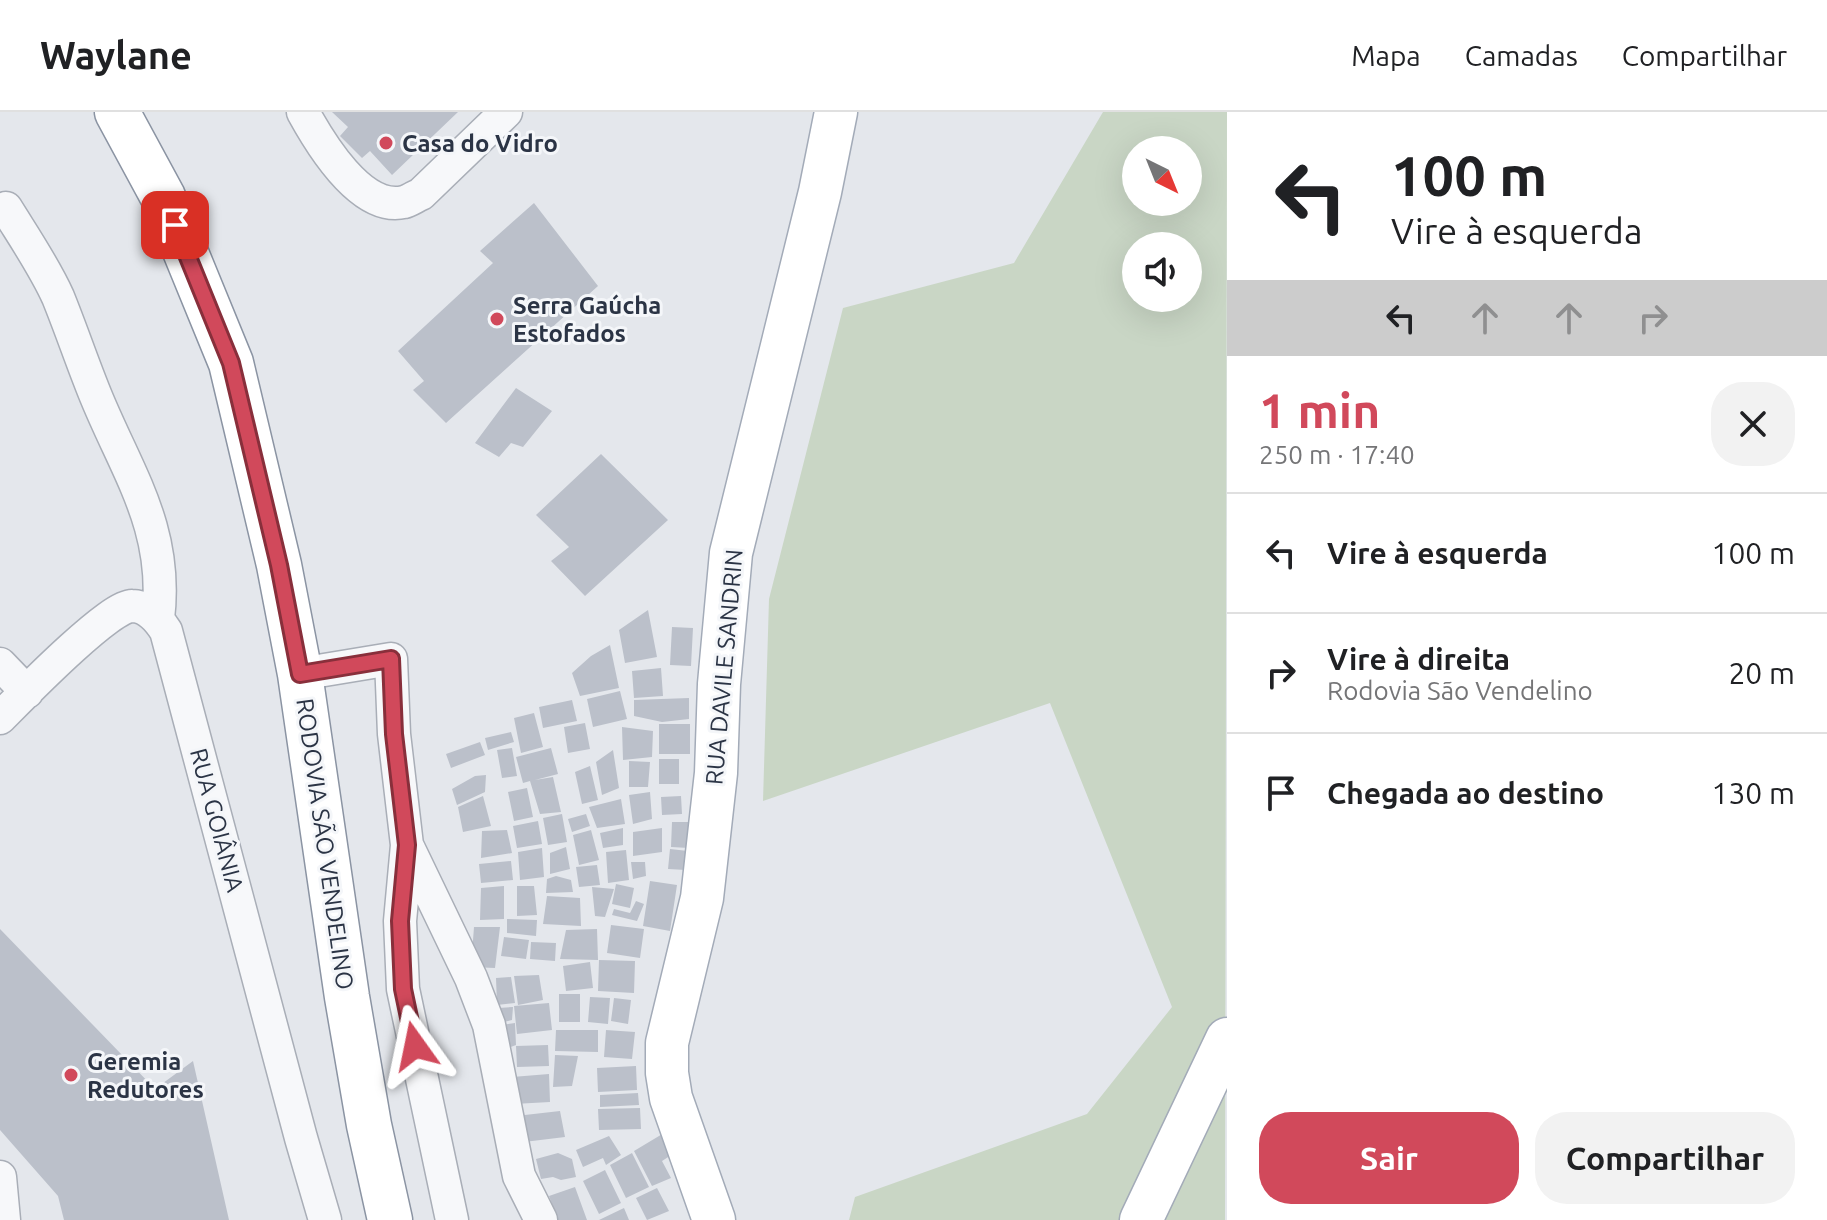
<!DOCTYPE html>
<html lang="pt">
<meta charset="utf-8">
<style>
body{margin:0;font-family:Ubuntu,sans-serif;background:#f2f2f2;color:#202124;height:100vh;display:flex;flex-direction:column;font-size:30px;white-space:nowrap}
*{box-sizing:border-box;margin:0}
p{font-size:26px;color:#757577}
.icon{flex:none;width:44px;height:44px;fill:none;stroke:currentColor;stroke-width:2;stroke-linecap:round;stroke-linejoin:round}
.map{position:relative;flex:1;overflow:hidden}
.side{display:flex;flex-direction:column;background:#fff;width:600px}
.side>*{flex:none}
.banner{background:#fff;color:#202124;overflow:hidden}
.needle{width:52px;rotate:137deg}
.fabs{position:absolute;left:1122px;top:24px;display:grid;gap:16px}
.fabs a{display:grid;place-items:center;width:80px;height:80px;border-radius:50%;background:#fff;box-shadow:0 8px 32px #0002;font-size:40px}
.pin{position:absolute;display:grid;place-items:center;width:68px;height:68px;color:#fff;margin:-34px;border-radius:16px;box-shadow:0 4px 12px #0006}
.me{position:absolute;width:88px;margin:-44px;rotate:348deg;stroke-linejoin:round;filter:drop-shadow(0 0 6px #0008)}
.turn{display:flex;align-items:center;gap:28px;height:168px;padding:0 32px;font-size:36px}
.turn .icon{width:104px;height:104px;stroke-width:2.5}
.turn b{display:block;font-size:56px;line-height:68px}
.lanes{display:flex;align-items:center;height:76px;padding:0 32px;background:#0003;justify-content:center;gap:40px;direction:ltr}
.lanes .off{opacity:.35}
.round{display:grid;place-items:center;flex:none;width:84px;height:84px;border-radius:32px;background:#f2f2f2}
.headline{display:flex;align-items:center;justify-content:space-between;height:136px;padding:0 32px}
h1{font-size:48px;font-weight:700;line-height:60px;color:#d1495b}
.action{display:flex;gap:16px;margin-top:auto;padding:16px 32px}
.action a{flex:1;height:92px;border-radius:32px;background:#d1495b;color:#fff;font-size:32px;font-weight:700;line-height:92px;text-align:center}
.action a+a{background:#f2f2f2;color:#202124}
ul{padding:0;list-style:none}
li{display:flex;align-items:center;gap:24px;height:120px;padding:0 32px;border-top:2px solid #e0e0e0}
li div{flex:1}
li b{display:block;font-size:30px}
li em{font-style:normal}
header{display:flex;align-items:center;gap:48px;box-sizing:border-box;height:112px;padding:0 40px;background:#fff;border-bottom:2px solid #e0e0e0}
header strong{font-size:38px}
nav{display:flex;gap:44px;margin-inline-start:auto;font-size:28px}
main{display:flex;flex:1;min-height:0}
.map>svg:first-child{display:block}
.green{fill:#c9d6c5;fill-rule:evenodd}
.building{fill:#bbc0ca}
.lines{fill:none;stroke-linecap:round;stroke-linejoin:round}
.minor-casing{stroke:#a9aeb7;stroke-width:35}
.major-casing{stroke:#a3abb8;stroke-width:45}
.highway-casing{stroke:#8b94a3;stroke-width:47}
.minor{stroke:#f7f8fa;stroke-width:32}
.major{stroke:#fff;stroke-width:42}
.highway{stroke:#fff;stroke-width:44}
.route-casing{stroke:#882f3b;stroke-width:20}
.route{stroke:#d1495b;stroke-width:14}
.poi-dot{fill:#d1495b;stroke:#f4f6f9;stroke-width:3}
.labels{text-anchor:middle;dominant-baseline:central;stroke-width:6;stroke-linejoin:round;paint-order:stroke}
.poi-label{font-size:24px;font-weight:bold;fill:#2b3445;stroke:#f4f6f9;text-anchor:start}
.street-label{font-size:24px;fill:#2b3445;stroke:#f4f6f9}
</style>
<header>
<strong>Waylane</strong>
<nav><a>Mapa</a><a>Camadas</a><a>Compartilhar</a></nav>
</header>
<main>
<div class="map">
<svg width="1227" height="1108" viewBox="0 0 1227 1108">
<rect width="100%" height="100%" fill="#e4e7ec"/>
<!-- green -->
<path class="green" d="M1103,0H1227L1225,1108H849L855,1085L1087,1002L1172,895L1050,591L763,689L769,487L843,196L1014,151ZM1136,38H1188V90H1136ZM1136,134H1188V186H1136Z"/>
<!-- building -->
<path class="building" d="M332,0H458L392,63L370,39L362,46L340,24L348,15Z
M534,91L598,174L446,311L413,278L424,269L398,239L493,151L480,139Z
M516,276L552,299L523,335L511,331L499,345L475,331Z
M601,342L668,408L585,484L551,449L569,435L536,403Z
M648,498L657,545L625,551L619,518Z
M672,515L693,516L691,554L670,553Z
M610,533L619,576L580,584L572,561L591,544Z
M661,556L663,584L634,586L632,559Z
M620,579L627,607L593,615L587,587Z
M689,586V607L662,610L634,604V588Z
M572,588L577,609L543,616L539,595Z
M534,601L543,635L521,641L514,606Z
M585,611L590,637L568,641L564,615Z
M659,612H690V642H659Z
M622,615L653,619L652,645L623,648Z
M511,620L514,630L488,638L485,626Z
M480,630L485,643L451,656L446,642Z
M512,636L517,664L502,666L497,638Z
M551,636L558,662L535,668L553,665L561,700L540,702L530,669L523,671L516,645Z
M613,638L619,676L602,683L596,650Z
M659,647H679V672H659Z
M629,649L650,650L648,675H629Z
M590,654L598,688L582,692L575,660Z
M486,663L485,680L457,693L452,677L475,664Z
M527,676L533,705L514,709L508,680Z
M650,680L652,707L633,712L629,683Z
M483,684L491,714L463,720L458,695Z
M681,684L682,702L662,703L661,685Z
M621,687L625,712L597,716L589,695Z
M562,702L567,730L548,733L543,706Z
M586,702L590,714L572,720L568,707Z
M538,709L542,732L517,736L513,714Z
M672,710H690L689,736L671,735Z
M623,716V733L603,736L600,721Z
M662,716V740L633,744V720Z
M507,718L512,741L481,746L482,719Z
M591,718L599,748L579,753L573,723Z
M566,735L570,757L550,762V741Z
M542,736L544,765L520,768L518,740Z
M670,737L688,739L686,758L668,757Z
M626,738L629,768L608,771L606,740Z
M511,749L513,768L481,771L479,752Z
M631,750H645L646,764L633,767Z
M597,753L600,773L579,775L576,755Z
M556,764L571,768L573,780L546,781L547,767Z
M650,769L677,773L670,819L643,814Z
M616,772L634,776L630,796L612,792Z
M504,774V807L480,808L481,776Z
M517,774H534L537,803L517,804Z
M592,775L614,777L605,805L595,804Z
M547,784L580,786L581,814L543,812Z
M636,789L644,792L637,809L612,803L614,797L630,801Z
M507,807L537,808L536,824L507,821Z
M611,813L644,817L640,846L607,841Z
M474,815H500L495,856L471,855Z
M0,817L155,977L193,949L229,1108H64L58,1084L0,1018Z
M597,817L598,848L560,847L566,818Z
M504,825L529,828L526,847L501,844Z
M531,830L556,831L555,849L530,847Z
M599,848L635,849L634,881L598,879Z
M590,850L593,876L566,879L563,854Z
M539,863L543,888L518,893L514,864Z
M511,865L515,891L497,893L496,866Z
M559,882H580V910H559Z
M590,885L610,886L608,912L588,910Z
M614,886L631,888L628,912L611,909Z
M549,891L552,918L517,922L514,894Z
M513,895L512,908L500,911L498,896Z
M515,911L516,933L503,938L501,913Z
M556,918H598V940L555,939Z
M606,918L635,920L632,947L604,945Z
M548,933L549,954L517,955L516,934Z
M555,943L578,944L572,974L553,975Z
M636,954L637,978L598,980L597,956Z
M549,962L550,990L514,992L512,965Z
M638,981L639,993L600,995V983Z
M640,996L641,1017L599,1018L598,997Z
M560,999L565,1025L524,1030L516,1004Z
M664,1021L673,1042L662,1049L671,1066L652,1074L634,1039Z
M609,1024L621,1043L606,1053L603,1046L583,1055L576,1038Z
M558,1041L572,1047L576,1065L561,1068L553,1065L541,1067L536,1047Z
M632,1041L649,1075L626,1086L610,1053Z
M605,1058L621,1091L599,1102L583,1069Z
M575,1075L587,1108H558L549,1084Z
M657,1076L669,1099L647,1108L636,1086Z
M624,1096L629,1108H599Z"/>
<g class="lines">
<!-- minor casing -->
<g class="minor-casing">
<path id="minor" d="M303,0C320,31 361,100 404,90C409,89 416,84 421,82L506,0
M6,96C24,125 44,154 58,185C71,217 82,250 95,282C127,361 169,416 158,507
M0,552L27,580
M300,562L391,547L394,622L407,733L400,809L403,877L452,1108
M0,606C20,586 110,493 132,494C148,494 159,508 166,519L301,1026L325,1108
M407,733L471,866L489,913L519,1064L541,1108
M0,1065L4,1108"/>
</g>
<!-- major casing -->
<g class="major-casing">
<path id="major" d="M714,1108L671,986L667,961V931L702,786L716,661L719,572L731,441L820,80L836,0
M1141,1108L1227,927"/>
</g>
<!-- highway casing -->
<g class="highway-casing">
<path id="highway" d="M117,0L163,85L231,251L279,453L300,562L347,885L369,1013L390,1108"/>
</g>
<!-- minor -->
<use href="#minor" class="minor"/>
<!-- major -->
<use href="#major" class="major"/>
<!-- highway -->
<use href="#highway" class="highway"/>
</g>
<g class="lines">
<!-- route casing -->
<g class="route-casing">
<path id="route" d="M175,113L231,251L279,453L300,562L391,547L394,622L407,733L400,809L403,877L415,934"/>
</g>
<!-- route -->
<use href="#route" class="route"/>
</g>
<!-- markers -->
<g class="poi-dot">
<circle cx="386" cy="31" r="8"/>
<circle cx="497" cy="207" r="8"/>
<circle cx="71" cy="963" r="8"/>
</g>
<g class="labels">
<!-- poi labels -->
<g class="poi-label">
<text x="402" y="31">Casa do Vidro</text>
<text x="513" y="193">Serra Gaúcha<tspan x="513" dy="28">Estofados</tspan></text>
<text x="87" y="949">Geremia<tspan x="87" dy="28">Redutores</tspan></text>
</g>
<!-- street labels -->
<g class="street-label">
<text transform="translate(724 555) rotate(-85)">RUA DAVILE SANDRIN</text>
<text transform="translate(217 708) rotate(75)">RUA GOIÂNIA</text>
<text transform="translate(325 732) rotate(82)">RODOVIA SÃO VENDELINO</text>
</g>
</g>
</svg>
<div class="fabs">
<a><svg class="needle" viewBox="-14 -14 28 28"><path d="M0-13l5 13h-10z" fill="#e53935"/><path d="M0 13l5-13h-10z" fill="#757577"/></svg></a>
<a><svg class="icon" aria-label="sound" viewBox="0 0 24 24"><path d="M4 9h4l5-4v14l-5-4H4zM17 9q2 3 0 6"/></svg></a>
</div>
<div class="pin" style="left:175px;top:113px;background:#d93025"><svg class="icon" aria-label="arrive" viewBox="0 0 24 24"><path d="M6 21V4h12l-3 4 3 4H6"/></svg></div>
<svg class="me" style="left:415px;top:934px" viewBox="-20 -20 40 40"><path d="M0-17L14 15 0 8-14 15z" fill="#d1495b" stroke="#fff" stroke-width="4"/></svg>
</div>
<section class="side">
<div class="banner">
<div class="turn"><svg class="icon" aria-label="left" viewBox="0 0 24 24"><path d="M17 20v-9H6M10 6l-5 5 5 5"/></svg><div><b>100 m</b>Vire à esquerda</div></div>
<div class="lanes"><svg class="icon" aria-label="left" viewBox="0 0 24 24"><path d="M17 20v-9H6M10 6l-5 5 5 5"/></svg><svg class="icon off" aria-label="ahead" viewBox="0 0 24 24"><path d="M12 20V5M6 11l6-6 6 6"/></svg><svg class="icon off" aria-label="ahead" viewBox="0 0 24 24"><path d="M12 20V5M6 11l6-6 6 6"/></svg><svg class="icon off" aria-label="right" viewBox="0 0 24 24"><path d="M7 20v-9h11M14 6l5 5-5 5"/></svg></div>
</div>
<div class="headline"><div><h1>1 min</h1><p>250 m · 17:40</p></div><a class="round"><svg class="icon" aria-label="close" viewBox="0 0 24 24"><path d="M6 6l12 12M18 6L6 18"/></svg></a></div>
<ul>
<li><svg class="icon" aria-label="left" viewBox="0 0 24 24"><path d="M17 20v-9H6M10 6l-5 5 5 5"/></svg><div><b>Vire à esquerda</b></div><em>100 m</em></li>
<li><svg class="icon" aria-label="right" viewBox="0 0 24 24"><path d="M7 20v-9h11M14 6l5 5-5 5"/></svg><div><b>Vire à direita</b><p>Rodovia São Vendelino</p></div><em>20 m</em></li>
<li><svg class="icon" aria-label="arrive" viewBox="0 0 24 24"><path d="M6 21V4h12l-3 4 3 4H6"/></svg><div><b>Chegada ao destino</b></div><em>130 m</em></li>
</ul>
<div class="action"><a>Sair</a><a>Compartilhar</a></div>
</section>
</main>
